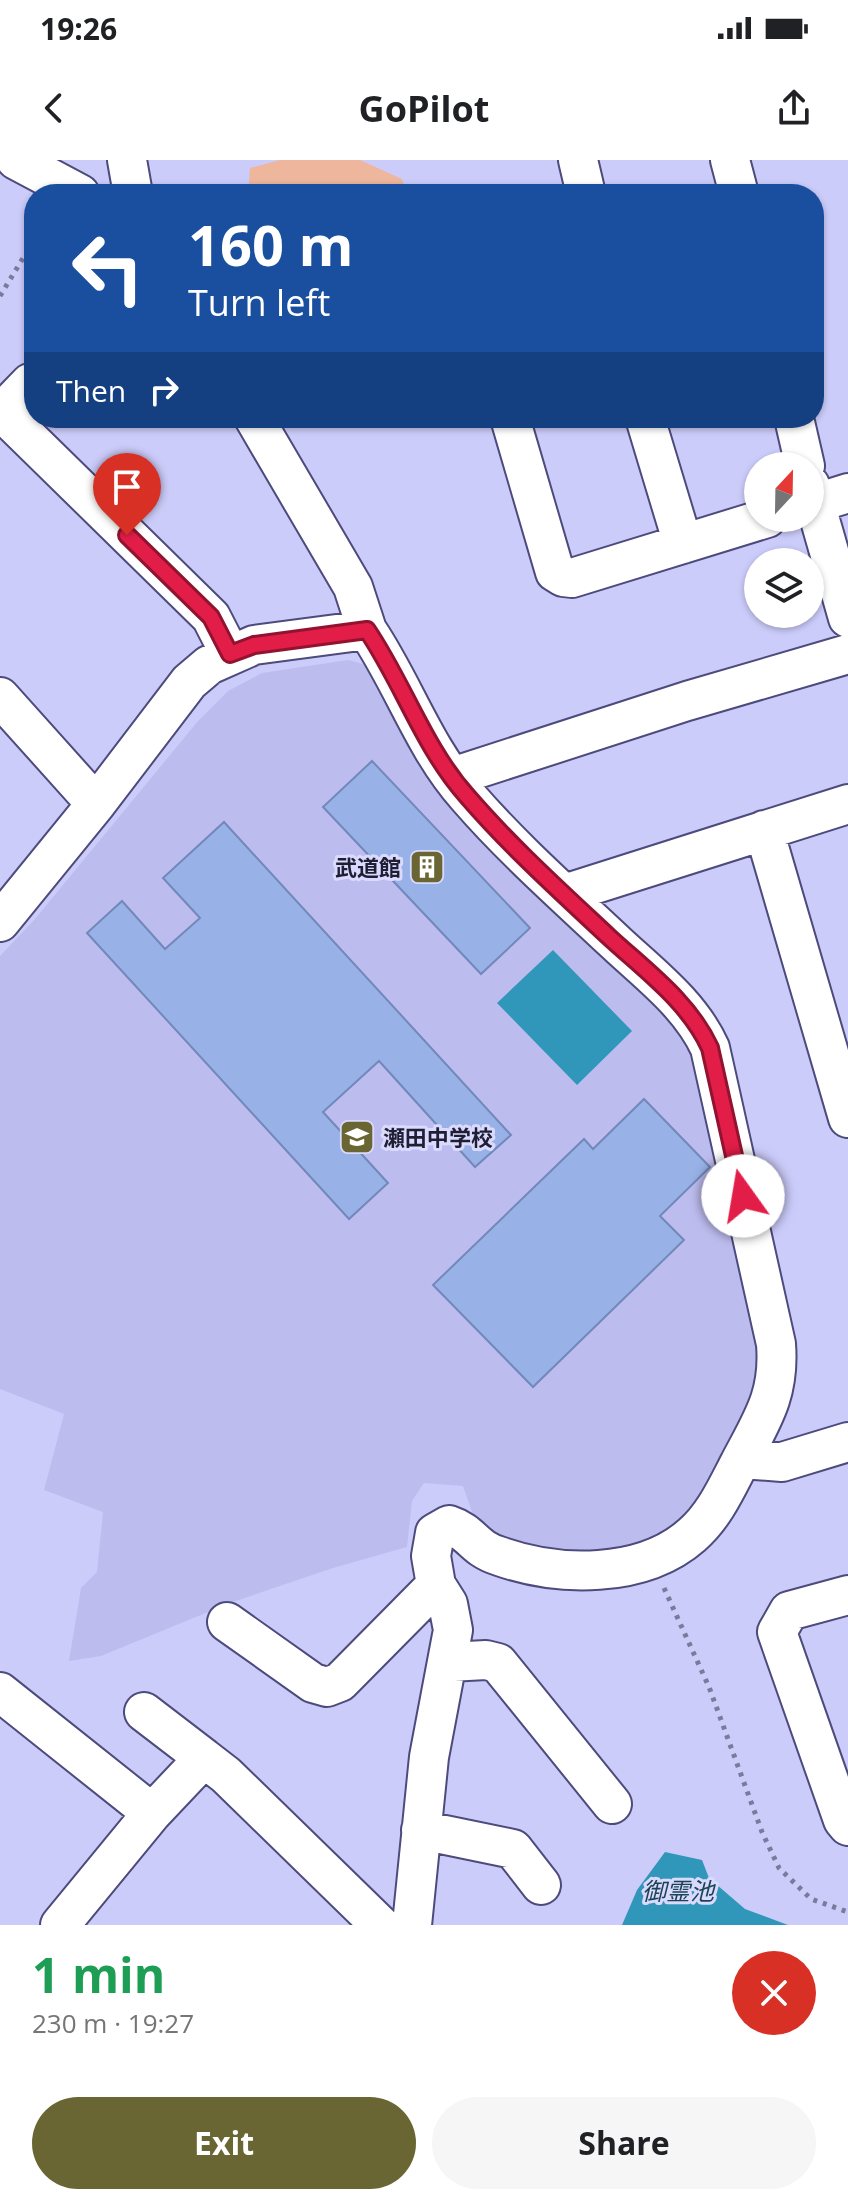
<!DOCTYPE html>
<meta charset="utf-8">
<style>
body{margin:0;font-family:"Open Sans","Noto Sans JP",sans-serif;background:#f6f6f6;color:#202124;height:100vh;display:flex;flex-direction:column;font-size:30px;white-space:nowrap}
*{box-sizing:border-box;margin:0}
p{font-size:26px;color:#757577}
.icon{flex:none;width:44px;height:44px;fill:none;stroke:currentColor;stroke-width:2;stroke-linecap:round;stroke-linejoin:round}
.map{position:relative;height:1765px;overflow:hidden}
.side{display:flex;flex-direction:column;background:#fff;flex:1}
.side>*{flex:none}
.guide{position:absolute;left:24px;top:24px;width:800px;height:244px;border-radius:32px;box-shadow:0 2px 6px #0004;background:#1a4fa0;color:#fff;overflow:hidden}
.needle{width:52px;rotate:22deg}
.tools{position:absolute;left:744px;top:292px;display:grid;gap:16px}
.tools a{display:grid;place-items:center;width:80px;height:80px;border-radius:50%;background:#fff;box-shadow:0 2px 6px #0004;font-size:40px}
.pin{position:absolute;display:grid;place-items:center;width:68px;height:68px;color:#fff;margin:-82px -34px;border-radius:50% 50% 50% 0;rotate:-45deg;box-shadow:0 0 8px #0007}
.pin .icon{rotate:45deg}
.me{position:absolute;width:88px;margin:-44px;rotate:347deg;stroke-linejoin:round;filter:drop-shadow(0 0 6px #0008)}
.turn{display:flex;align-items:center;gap:28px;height:168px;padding:0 32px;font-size:36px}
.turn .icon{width:104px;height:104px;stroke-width:2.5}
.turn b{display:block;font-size:56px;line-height:68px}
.then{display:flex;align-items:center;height:76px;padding:0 32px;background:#0003;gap:16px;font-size:30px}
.round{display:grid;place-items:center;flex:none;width:84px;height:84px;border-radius:42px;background:#f6f6f6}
.head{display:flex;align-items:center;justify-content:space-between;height:136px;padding:0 32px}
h1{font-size:48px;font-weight:700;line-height:60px;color:#1e9e55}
.button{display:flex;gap:16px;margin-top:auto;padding:16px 32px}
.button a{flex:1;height:92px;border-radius:48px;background:#696633;color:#fff;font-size:32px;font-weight:700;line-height:92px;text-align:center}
.button a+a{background:#f6f6f6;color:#202124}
.status{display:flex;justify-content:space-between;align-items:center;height:56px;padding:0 40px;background:#fff;direction:ltr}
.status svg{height:22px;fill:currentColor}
header{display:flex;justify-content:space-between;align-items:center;height:104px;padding:0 32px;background:#fff;font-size:36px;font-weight:700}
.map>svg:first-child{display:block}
.built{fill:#bdbcef}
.green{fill:#edb69d}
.water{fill:#3197ba}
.building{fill:#98b1e6;stroke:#7288bb;stroke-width:2}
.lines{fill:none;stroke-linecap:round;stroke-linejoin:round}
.minor-casing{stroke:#4d4a7c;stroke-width:42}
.path{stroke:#7b7a9d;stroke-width:5;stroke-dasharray:4 6;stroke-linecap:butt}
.minor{stroke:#fff;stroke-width:38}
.route-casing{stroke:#92132f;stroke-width:20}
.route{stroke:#e11d48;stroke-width:14}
.labels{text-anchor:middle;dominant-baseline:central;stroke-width:6;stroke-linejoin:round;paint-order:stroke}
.poi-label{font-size:22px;font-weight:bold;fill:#1f1e33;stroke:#dadafe;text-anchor:end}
.water-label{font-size:24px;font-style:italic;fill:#1a4454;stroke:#dadafe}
</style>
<div class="status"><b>19:26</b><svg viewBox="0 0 49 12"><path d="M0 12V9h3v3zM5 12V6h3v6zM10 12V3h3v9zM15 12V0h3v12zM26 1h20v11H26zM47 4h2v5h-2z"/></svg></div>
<header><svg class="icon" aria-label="back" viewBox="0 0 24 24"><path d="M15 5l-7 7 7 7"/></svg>GoPilot<svg class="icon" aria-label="share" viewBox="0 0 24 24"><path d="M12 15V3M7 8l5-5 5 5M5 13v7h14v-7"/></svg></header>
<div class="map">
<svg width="848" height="1765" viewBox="0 0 848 1765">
<rect width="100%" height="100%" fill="#ccccfb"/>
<!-- built -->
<path class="built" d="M348,500L363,504L379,518L568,759L670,860L688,882L700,907L757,1187L759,1222L712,1328L682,1363L650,1384L605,1394L512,1385L479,1372L463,1326L424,1323L412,1341L407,1387L333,1408L230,1443L101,1496L69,1501L81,1428L97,1412L103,1352L44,1330L64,1254L0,1229V796L35,759L198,561L228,531L262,513Z"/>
<!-- green -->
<path class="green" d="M280,0H360L402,19L407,34H248L250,8Z"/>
<!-- water -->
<path class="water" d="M553,790L632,871L577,925L497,843Z
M665,1692L702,1700L709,1718L745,1749L788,1765H622L637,1730Z"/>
<!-- building -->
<path class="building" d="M372,601L530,768L481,814L323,647Z
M224,662L511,975L475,1007L379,901L323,952L388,1023L349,1059L87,773L122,741L165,789L200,758L163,718Z
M644,939L710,1007L660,1056L684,1080L533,1227L433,1125L584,979L593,989Z"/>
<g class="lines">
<!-- minor casing -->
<g class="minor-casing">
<path id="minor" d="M16,0L80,34
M127,0L133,34
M578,0L586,34
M730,0L739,34
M2,252L211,457L230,494
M0,254L30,223
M254,258L353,427L367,470
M510,258L555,412L563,417L572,418L767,358
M645,258L683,384
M794,258L805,306
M810,325L848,458
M810,345L848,333
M0,537L96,644
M452,617L687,541L848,494
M764,670L848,958
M564,734L848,644
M0,762L96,644L189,522L209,505L254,485L367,470C403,523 424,588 467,636C512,688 564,734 614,781C649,814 690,844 710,888L776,1184C780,1235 762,1260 739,1304C726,1329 714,1356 692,1375C642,1419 558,1417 499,1396C473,1388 473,1373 449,1365L435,1373L431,1396L436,1425L448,1444L453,1470L429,1597L412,1765
M742,1299L782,1302L848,1282
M848,1435L789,1451L777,1472L843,1660L848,1666
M227,1462L313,1523L327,1527L340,1522L436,1425
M449,1502L486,1500L498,1503L612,1644
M0,1532L152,1653
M144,1552L204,1598
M421,1670L513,1689L541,1725
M60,1765L152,1653L204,1598L226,1615L380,1765"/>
</g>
<!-- path -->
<path class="path" d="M0,136L34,80
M664,1428L709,1527L762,1672L779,1708L811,1739L848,1752"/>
<!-- minor -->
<use href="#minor" class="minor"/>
</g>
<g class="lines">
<!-- route casing -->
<g class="route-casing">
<path id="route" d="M127,375L211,457L230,494L254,485L367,470C403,523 424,588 467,636C510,686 561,732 609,777C646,811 689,842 710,888L743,1036"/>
</g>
<!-- route -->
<use href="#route" class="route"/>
</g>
<!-- icons -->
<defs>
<g id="building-square" transform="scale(1.8)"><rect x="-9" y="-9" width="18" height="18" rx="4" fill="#696633" stroke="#dadafe"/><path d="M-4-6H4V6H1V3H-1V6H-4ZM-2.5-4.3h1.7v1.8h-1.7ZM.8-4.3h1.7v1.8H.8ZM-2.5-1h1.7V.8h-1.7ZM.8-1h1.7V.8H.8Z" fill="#fff"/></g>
<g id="school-square" transform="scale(1.8)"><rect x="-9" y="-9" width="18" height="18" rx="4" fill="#696633" stroke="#dadafe"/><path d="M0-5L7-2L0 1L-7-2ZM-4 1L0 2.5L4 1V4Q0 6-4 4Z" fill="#fff"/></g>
</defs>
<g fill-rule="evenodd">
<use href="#building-square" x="427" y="707"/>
<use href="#school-square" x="357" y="977"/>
</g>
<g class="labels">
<!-- poi labels -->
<g class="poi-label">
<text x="401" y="707">武道館</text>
<text x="383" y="977" text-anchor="start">瀬田中学校</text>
</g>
<!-- water labels -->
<g class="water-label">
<text x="678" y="1730">御霊池</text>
</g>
</g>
</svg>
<div class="tools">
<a><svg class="needle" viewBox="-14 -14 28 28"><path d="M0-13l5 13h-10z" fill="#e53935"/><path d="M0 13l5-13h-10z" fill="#757577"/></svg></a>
<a><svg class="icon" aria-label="layers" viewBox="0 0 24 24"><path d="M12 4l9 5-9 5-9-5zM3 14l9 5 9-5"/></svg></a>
</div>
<div class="pin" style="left:127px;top:375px;background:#d93025"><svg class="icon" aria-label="arrive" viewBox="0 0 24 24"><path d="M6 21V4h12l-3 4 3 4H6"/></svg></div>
<svg class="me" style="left:743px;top:1036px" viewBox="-20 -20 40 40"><circle r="19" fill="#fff"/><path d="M0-13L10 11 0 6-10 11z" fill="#e11d48"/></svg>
<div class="guide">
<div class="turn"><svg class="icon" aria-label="left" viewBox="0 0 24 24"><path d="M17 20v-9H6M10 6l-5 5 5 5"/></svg><div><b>160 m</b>Turn left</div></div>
<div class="then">Then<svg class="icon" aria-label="right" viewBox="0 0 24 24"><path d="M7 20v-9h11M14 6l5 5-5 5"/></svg></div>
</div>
</div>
<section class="side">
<div class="head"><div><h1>1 min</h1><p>230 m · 19:27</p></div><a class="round" style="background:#d93025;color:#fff"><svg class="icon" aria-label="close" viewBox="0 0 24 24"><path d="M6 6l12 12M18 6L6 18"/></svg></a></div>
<div class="button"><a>Exit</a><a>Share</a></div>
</section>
